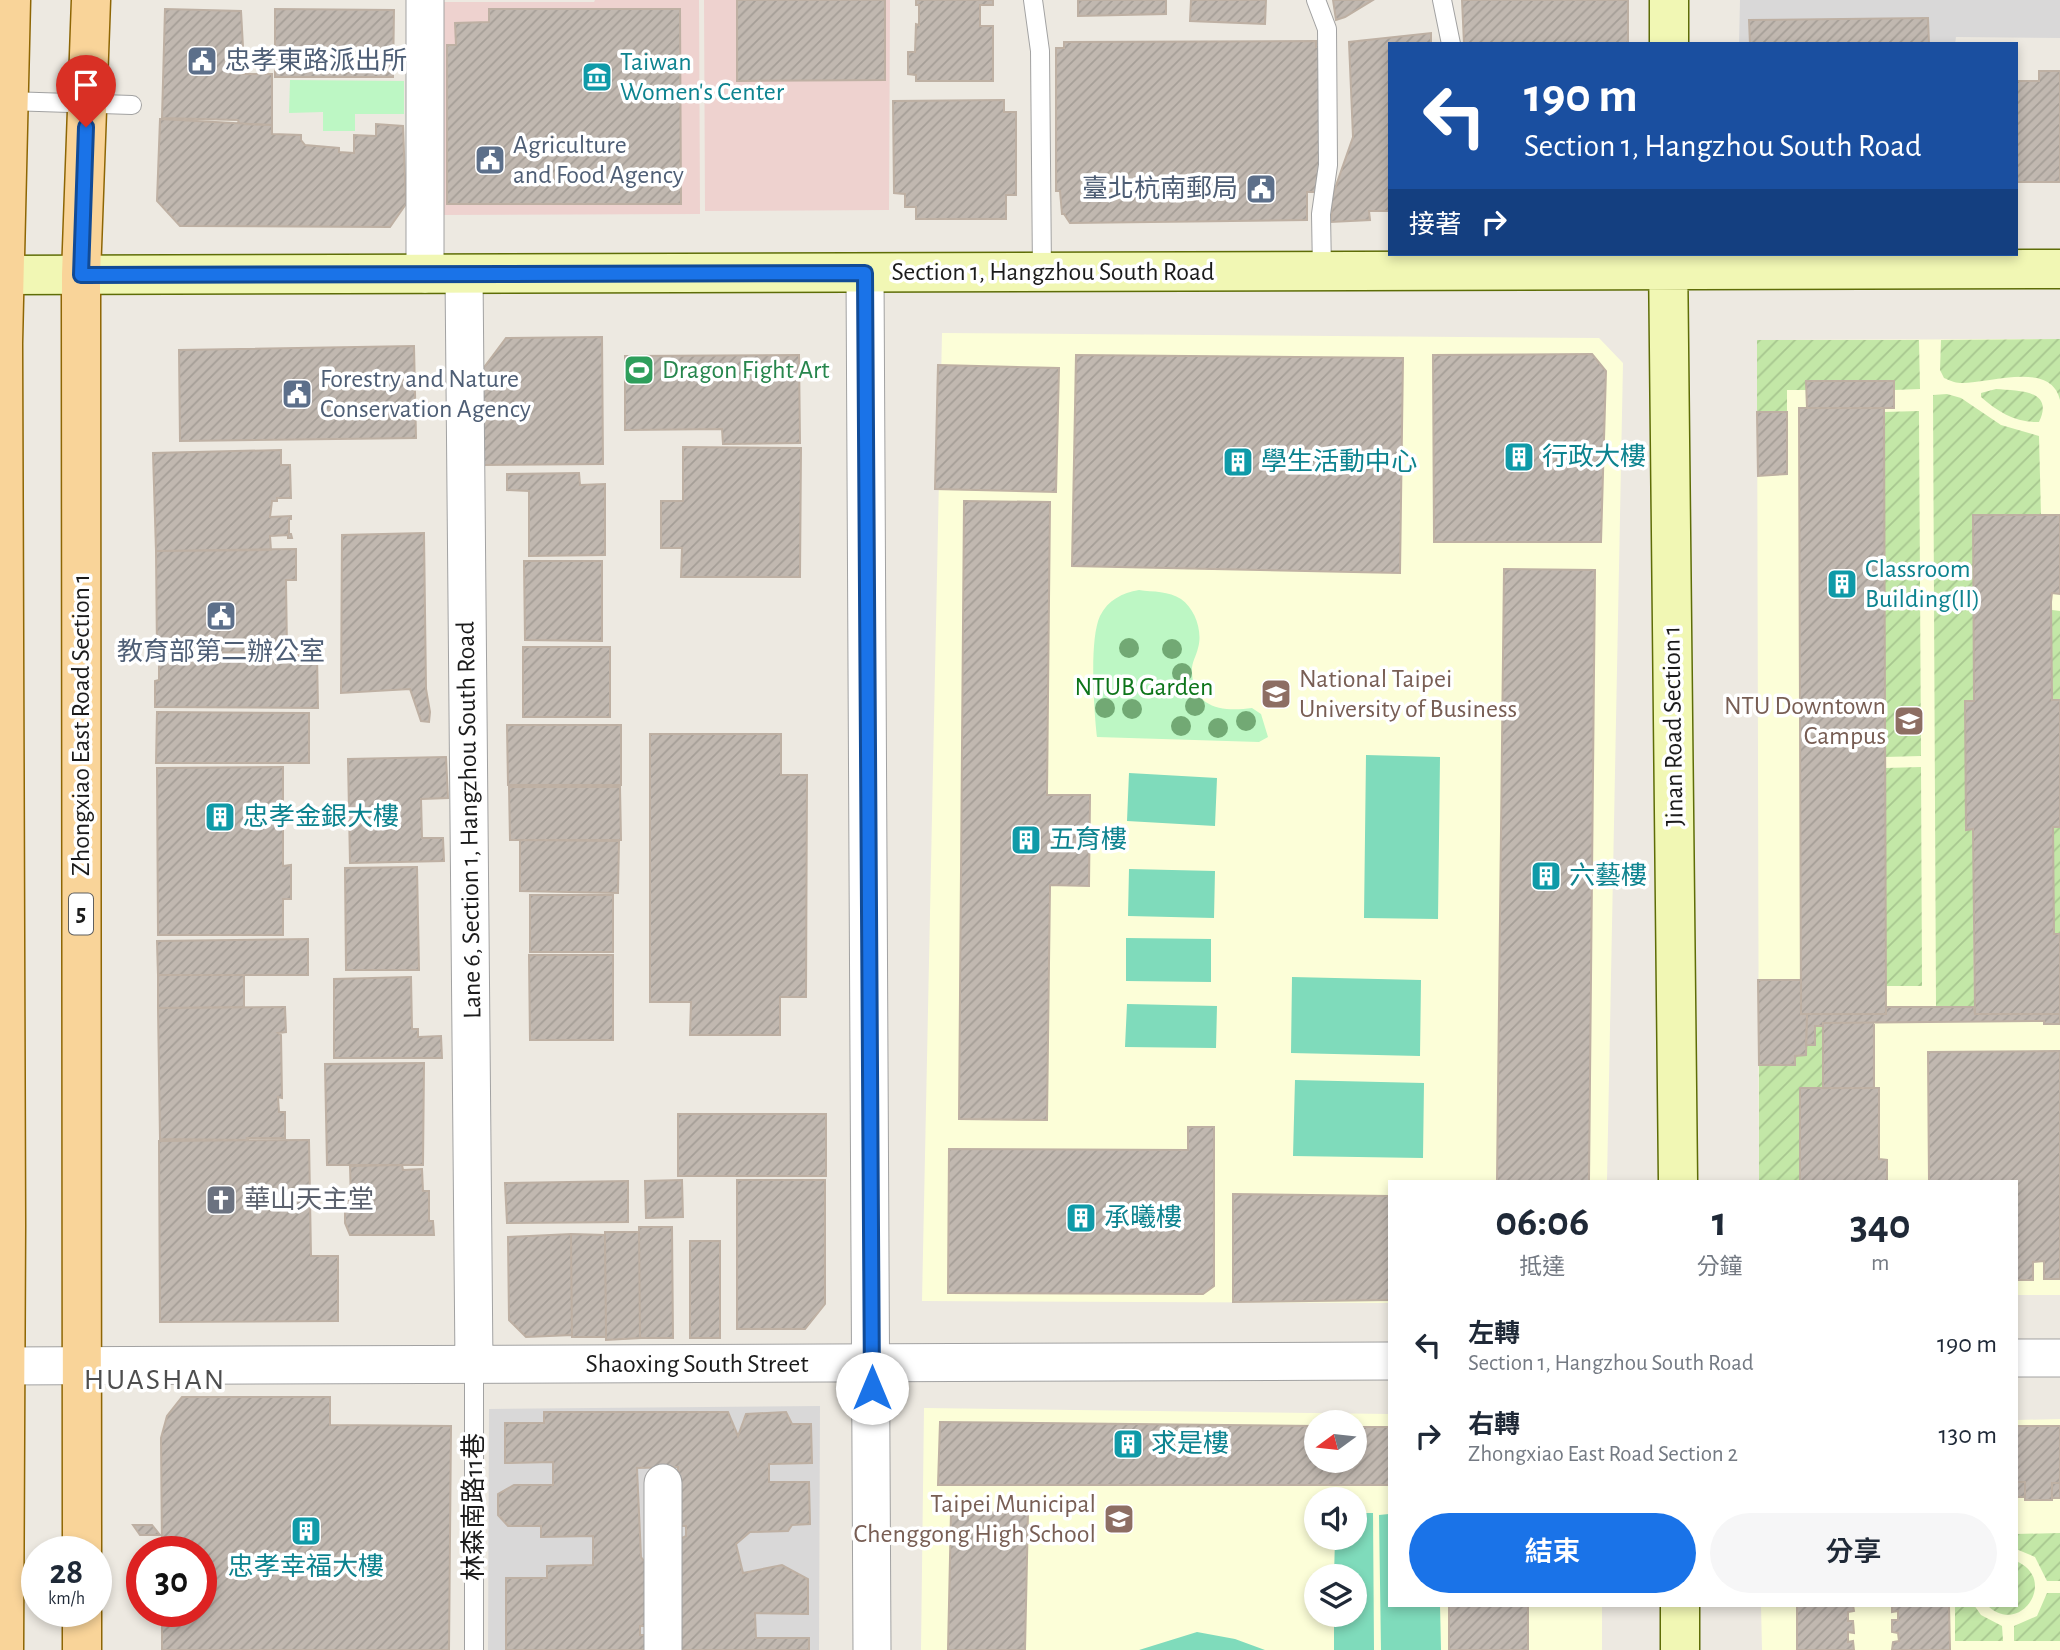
<!DOCTYPE html>
<html lang="zh-TW">
<meta charset="utf-8">
<style>
body{margin:0;font-family:"Alegreya Sans","Noto Sans TC",sans-serif;background:#f6f6f7;color:#1f2937;height:100vh;display:flex;flex-direction:column;font-size:26px;white-space:nowrap}
*{box-sizing:border-box;margin:0}
p{font-size:23px;color:#747a83}
.icon{flex:none;width:38px;height:38px;fill:none;stroke:currentColor;stroke-width:2;stroke-linecap:round;stroke-linejoin:round}
.map{position:relative;flex:1;overflow:hidden}
.panel{position:absolute;left:1388px;top:1180px;width:630px;height:427px;display:flex;flex-direction:column;background:#fff;border-radius:0px;box-shadow:0 4px 10px #0003}
.panel>*{flex:none}
.guide{position:absolute;left:1388px;top:42px;width:630px;height:214px;border-radius:0px;box-shadow:0 4px 10px #0003;background:#1a4fa0;color:#fff;overflow:hidden}
.needle{width:46px;rotate:255deg}
.fabs{position:absolute;left:1304px;top:1410px;display:grid;gap:14px}
.fabs a{display:grid;place-items:center;width:63px;height:63px;border-radius:50%;background:#fff;box-shadow:0 4px 10px #0003;font-size:35px}
.speed{position:absolute;left:21px;top:1536px;display:flex;gap:14px;font-size:35px;font-weight:700;text-align:center}
.speed>*{display:grid;place-content:center;width:91px;height:91px;border-radius:50%;background:#fff;box-shadow:0 4px 10px #0003;line-height:1}
.speed small{font-size:18px;font-weight:400}
.speed .limit{border:10px solid #d22;background:#fff;color:#111}
.pin{position:absolute;display:grid;place-items:center;width:60px;height:60px;color:#fff;margin:-72px -30px;border-radius:50% 50% 50% 0;rotate:-45deg;box-shadow:0 0 7px #0007}
.pin .icon{rotate:45deg}
.me{position:absolute;width:77px;margin:-38px;rotate:0deg;stroke-linejoin:round;filter:drop-shadow(0 0 5px #0008)}
.turn{display:flex;align-items:center;gap:24px;height:147px;padding:0 21px;font-size:32px}
.turn .icon{width:91px;height:91px;stroke-width:2.5}
.turn b{display:block;font-size:49px;line-height:60px}
.then{display:flex;align-items:center;height:66px;padding:0 21px;background:#0003;gap:14px;font-size:26px}
.eta{display:flex;justify-content:space-evenly;align-items:center;height:119px;text-align:center}
.eta b{font-size:42px;font-weight:600;line-height:49px}
.cta{display:flex;gap:14px;margin-top:auto;padding:14px 21px}
.cta a{flex:1;height:80px;border-radius:42px;background:#1a73e8;color:#fff;font-size:28px;font-weight:600;line-height:80px;text-align:center}
.cta a+a{background:#f6f6f7;color:#1f2937}
ul{padding:0;list-style:none}
li{display:flex;align-items:center;gap:21px;height:91px;padding:0 21px}
li div{flex:1}
li b{display:block;font-size:26px}
li em{font-style:normal}
.map>svg:first-child{display:block}
.residential{fill:#d9d8d8}
.commercial{fill:#eed2cf}
.education{fill:#fcfed8;fill-rule:evenodd}
.park{fill:#bdf7c4}
.garden{fill:url(#garden-furrows)}
.pitch{fill:#7fdbbb}
.building{fill:url(#building-hatch);stroke:#beb0a3;stroke-width:2}
.lines{fill:none;stroke-linecap:round;stroke-linejoin:round}
.lane-casing{stroke:#a2a2a2;stroke-width:20}
.street-casing{stroke:#a2a2a2;stroke-width:39}
.secondary-casing{stroke:#5e6d07;stroke-width:41}
.primary-casing{stroke:#8e6604;stroke-width:41}
.lane{stroke:#fff;stroke-width:18}
.street{stroke:#fff;stroke-width:37}
.secondary{stroke:#f1f7b4;stroke-width:38}
.primary{stroke:#f9d499;stroke-width:38}
.tree{fill:#72a974}
.route-casing{stroke:#114b97;stroke-width:18}
.route{stroke:#1a73e8;stroke-width:12}
.labels{text-anchor:middle;dominant-baseline:central;stroke-width:7;stroke-linejoin:round;paint-order:stroke}
.shield{fill:#fff;stroke:#5f5f5f;stroke-width:2}
.shield-label{font-size:24px;font-weight:bold;fill:#1b1b1b}
.service-label{font-size:26px;fill:#4e5e75;stroke:#fff;text-anchor:start}
.culture-label{font-size:26px;fill:#0d838f;stroke:#fff;text-anchor:start}
.street-label{font-size:26px;fill:#1b1b1b;stroke:#fff}
.leisure-label{font-size:26px;fill:#27864d;stroke:#fff;text-anchor:start}
.education-label{font-size:26px;fill:#785e54;stroke:#fff;text-anchor:end}
.park-label{font-size:26px;fill:#0d751a;stroke:#fff}
.worship-label{font-size:26px;fill:#5b616d;stroke:#fff;text-anchor:start}
.quarter-label{font-size:30px;letter-spacing:2px;fill:#4e4e4e;stroke:#fff}
</style>
<div class="map">
<svg width="2060" height="1650" viewBox="0 0 2060 1650">
<defs>
<pattern id="garden-furrows" width="10" height="10" patternUnits="userSpaceOnUse" patternTransform="scale(1.75)"><rect width="10" height="10" fill="#c3e7a7"/><path d="M-1 1l2-2M0 10L10 0M9 11l2-2" fill="none" stroke="#a7c68f"/></pattern>
<pattern id="building-hatch" width="6" height="6" patternUnits="userSpaceOnUse" patternTransform="scale(1.75)"><rect width="6" height="6" fill="#c1b8b0"/><path d="M-1 1l2-2M0 6l6-6M5 7l2-2" fill="none" stroke="#a59e97"/></pattern>
</defs>
<rect width="100%" height="100%" fill="#ede9e1"/>
<!-- residential -->
<path class="residential" d="M1740,0H2060V38L1956,37L1955,44H1739Z
M820,1406L819,1650H488L489,1409Z"/>
<!-- commercial -->
<path class="commercial" d="M595,0H699L700,214L439,215L438,2H594Z
M704,0H890L889,210L705,211Z"/>
<!-- education -->
<path class="education" d="M942,333L1599,338L1623,363L1607,1181H1390L1389,1303L922,1301Z
M2060,339V1295H2016V1181H1759L1757,340Z
M924,1408L1389,1414L1390,1605H1602V1650H921ZM1316,1423H1354V1461H1316ZM1316,1500H1354V1538H1316ZM1316,1577H1354V1615H1316Z
M2060,1419V1650H1762L1761,1605H2016V1420Z"/>
<!-- park -->
<path class="park" d="M290,80L404,81V114H355V131H323V112L289,113Z
M1139,590C1153,592 1169,591 1181,599C1195,609 1203,631 1198,648C1196,657 1191,663 1192,673C1194,709 1224,712 1252,708L1261,714L1268,737L1259,742L1097,737C1094,711 1089,639 1100,616C1108,600 1122,593 1139,590Z"/>
<!-- garden -->
<path class="garden" d="M2060,339V400C2051,360 1988,384 1960,383C1955,383 1949,380 1944,378L1940,370L1941,340Z
M1757,340H1919L1920,389L1894,390V381H1807V390H1787V412H1757Z
M1996,389C2017,391 2055,389 2039,422C2016,423 1998,412 1981,397V393Z
M1947,394L1961,398L2001,425L2039,436L2041,515H1973L1974,701L1965,702L1966,829H1973L1974,1007H1936L1933,395Z
M1919,411L1921,756L1885,757L1884,412Z
M2052,610L2060,611V700H2052Z
M1921,767L1922,986H1886L1885,768Z
M2053,827H2060V934H2054Z
M1815,1026H1823V1088H1800V1181H1759V1065H1795V1056L1806,1055V1045H1815Z
M2060,1533V1581H2047L2035,1557L2016,1549V1534Z
M2016,1561C2059,1579 2020,1638 1987,1605H2016Z
M2047,1593H2060V1641H2014V1626L2037,1616Z
M1955,1605H1974L1981,1615L2002,1626L2003,1641H1955Z"/>
<!-- pitch -->
<path class="pitch" d="M1366,755L1440,757L1438,919L1364,918Z
M1129,773L1217,778L1215,826L1127,821Z
M1129,869L1215,871L1214,918L1128,916Z
M1126,938L1211,939V982L1126,981Z
M1292,977L1421,980L1420,1056L1291,1053Z
M1127,1004L1217,1006L1216,1048L1125,1047Z
M1295,1080L1424,1083L1423,1158L1293,1156Z
M1355,1513H1373L1374,1650H1334V1615H1354V1577H1334L1335,1538H1354Z
M1389,1514L1390,1605H1440L1441,1650H1381L1379,1515Z
M1197,1632L1235,1639L1265,1650H1139Z"/>
<!-- building -->
<path class="building" d="M737,0H885V80L737,81Z
M916,0H993V5H980V26H993V81H916V75L908,74V52H915L916,24L919,25V5H916Z
M1078,0H1166V14L1078,16Z
M1191,0H1266L1265,24L1190,21Z
M1333,0H1373L1345,17L1336,20Z
M1462,0H1628V44H1464Z
M165,9L241,11L243,47H240V74H272V125L239,124L238,120L162,118Z
M275,9L394,10L393,77H275Z
M489,9H680L681,204H447V45H456L455,23L489,22Z
M1928,18L1929,44H1750L1749,20Z
M1431,33V44H1390V211H1369L1370,220L1331,222L1332,197L1353,137L1349,42Z
M1316,41V47H1323L1322,192H1307V220L1070,223L1064,214H1062L1060,191H1056V48H1064V42Z
M2039,71H2060V182H2016V81H2039Z
M1004,100V112H1016V195H1006V219H916V207H905V194L894,193L893,101Z
M160,119L272,125V134L301,135V140L305,145L339,148V152L354,153V135L376,136V124L403,126L406,204L390,227L180,226L157,201Z
M602,337L603,464L483,465L482,370L506,338Z
M414,346L416,438L180,441L179,350Z
M1592,354L1606,371L1601,542H1434L1433,355Z
M799,355L800,443L723,444L722,429L625,430V356Z
M1076,355L1403,358L1400,573L1072,566Z
M938,365L1059,368L1056,492L935,489Z
M1806,381H1894V408H1807Z
M1799,408H1884L1886,1014H1801Z
M1757,412H1787V474L1758,476Z
M683,447L801,448L800,577H681L682,548H661V501H683Z
M281,450V465H290L291,498H277V501H272L270,517L291,516V519H289V534H291L292,538H288V535L270,536L271,550L156,551L153,453Z
M579,473L580,485L605,484V555L529,556V491L507,490V474Z
M964,501L1050,502L1047,795H1090L1089,886L1050,885L1047,1120L959,1119Z
M1973,515H2060V594L2052,593L2051,602L2052,700H2060V827H2053L2054,934H2060V1014H1975L1973,829L1966,830L1965,701H1974Z
M424,533L426,689L430,712L429,722L421,721L410,689L341,693L342,535Z
M296,549V580H286L287,652L157,653L156,551Z
M524,561H602V641L525,640Z
M1504,569L1595,570L1589,1181H1497Z
M523,647H610V717H523Z
M281,653V655H317L318,708L155,707V681L159,680V654Z
M157,712L309,713V763H156Z
M507,725H621V785H508Z
M650,734H781V775H807L806,997H780V1035H690L691,1002H650Z
M446,757L448,798L421,799L422,838H443L444,861L350,863L348,759Z
M283,767V866L291,865V899H283V935H158L157,768Z
M509,787H620L621,840H510Z
M520,840L619,841L618,893L520,891Z
M417,867L419,970H346L345,868Z
M530,895H613V952H530Z
M308,939V975H158L157,941Z
M529,955H613V1040H530Z
M158,975H244V1007L158,1008Z
M411,977L412,1029H418V1037L441,1036L442,1058H334V979Z
M1758,980H1801V1014H1807L1806,1055L1795,1056V1065H1759Z
M285,1007L286,1032L278,1033L281,1035L282,1098L278,1097L279,1112H285V1138H247L248,1140L160,1139L158,1008Z
M1886,1007H1974L1975,1014H2060V1024H2044V1021L1823,1023V1026H1815V1045H1806L1807,1014H1886Z
M1823,1023H1874V1088H1823Z
M2060,1051V1279H2044V1261L2033,1262V1280H2016V1181H1929L1928,1052Z
M424,1063L423,1165H327L325,1064Z
M1800,1088H1879V1159L1887,1160V1181H1800Z
M678,1114H826V1176H678Z
M1188,1127H1214V1286L1203,1294L948,1293L949,1149L1188,1150Z
M309,1140L311,1256H338V1321L160,1322L159,1141Z
M402,1165L403,1170L422,1169L423,1191H429V1221H433L434,1235H350L345,1223V1201H351L350,1166Z
M682,1180L683,1217L646,1218L645,1181Z
M737,1180H825V1304L805,1329H737Z
M628,1181V1222L507,1223L505,1183Z
M1233,1194L1390,1196V1300L1233,1302Z
M639,1227H672L673,1338H640Z
M605,1232H639L640,1338L606,1340Z
M571,1234L605,1235L606,1337H572Z
M571,1234L572,1335L526,1337L509,1320L508,1237Z
M690,1241H720V1338H690Z
M182,1397H330V1425L451,1426L449,1650H162V1612H201V1552H162L161,1438L167,1416Z
M544,1412H728L738,1436L746,1414L786,1412L792,1424H811L812,1463L769,1464V1482H809L810,1524L792,1525L788,1531L750,1532L736,1544L743,1573L782,1565L808,1579V1614L755,1613L756,1638H809V1650H679L680,1539L686,1536V1526H679L678,1467L637,1468L641,1557L650,1569L651,1626H640V1635H648L649,1650H506V1578H547V1566L593,1565V1536L541,1537V1526H508L498,1515V1494L514,1485H553V1462L505,1463V1423H544Z
M940,1422L1316,1426V1461H1354V1427H1390V1485H938Z
M2016,1426H2060V1483H2052V1500H2025V1482H2016Z
M2016,1482H2025V1497H2016Z
M2052,1483H2060V1498H2052Z
M951,1512L1028,1513L1025,1650H948Z
M133,1525H152L160,1535H140Z
M1449,1605H1528V1650H1449Z
M1797,1605H1853L1854,1611L1848,1612V1621H1853L1854,1633L1848,1632V1642L1853,1641L1854,1650H1797Z
M1892,1605H1949L1950,1650H1892L1893,1642L1899,1641L1898,1633L1892,1632V1620H1898V1611L1892,1612Z"/>
<g class="lines">
<!-- lane casing -->
<g class="lane-casing">
<path id="lane" d="M1033,0L1040,51L1042,273
M1316,0L1327,29L1328,165L1321,214L1322,271
M1442,0L1451,44
M8,101L132,105
M474,1650V1365"/>
</g>
<!-- street casing -->
<g class="street-casing">
<path id="street" d="M865,273L872,1650
M425,274V0
M464,274L474,1365
M2016,1358H2060
M0,1366L1390,1361
M663,1483V1650"/>
</g>
<!-- secondary casing -->
<g class="secondary-casing">
<path id="secondary" d="M1669,44V0
M1668,254L1678,1181
M0,275L2060,269
M1680,1605V1650"/>
</g>
<!-- primary casing -->
<g class="primary-casing">
<path id="primary" d="M82,1552L81,275L91,0
M82,1612V1650
M4,1650L6,1225L3,343L11,0"/>
</g>
<!-- lane -->
<use href="#lane" class="lane"/>
<!-- street -->
<use href="#street" class="street"/>
<!-- secondary -->
<use href="#secondary" class="secondary"/>
<!-- primary -->
<use href="#primary" class="primary"/>
</g>
<!-- trees -->
<g class="tree">
<circle cx="1129" cy="648" r="10"/>
<circle cx="1172" cy="649" r="10"/>
<circle cx="1182" cy="673" r="10"/>
<circle cx="1195" cy="706" r="10"/>
<circle cx="1105" cy="708" r="10"/>
<circle cx="1132" cy="709" r="10"/>
<circle cx="1246" cy="721" r="10"/>
<circle cx="1181" cy="726" r="10"/>
<circle cx="1218" cy="728" r="10"/>
</g>
<g class="lines">
<!-- route casing -->
<g class="route-casing">
<path id="route" d="M86,127L81,275L865,273L872,1388"/>
</g>
<!-- route -->
<use href="#route" class="route"/>
</g>
<!-- icons -->
<defs>
<g id="civic-square" transform="scale(1.575)"><rect x="-9" y="-9" width="18" height="18" rx="4" fill="#5c6f8a" stroke="#fff"/><path d="M-.6-6.5H3V-4.5H.6V-3L4-1V1h2V6H-6V1h2V-1L-.6-3ZM-1.2 2.5V6h2.4V2.5Z" fill="#fff"/></g>
<g id="museum-square" transform="scale(1.575)"><rect x="-9" y="-9" width="18" height="18" rx="4" fill="#0f9aa8" stroke="#fff"/><path d="M0-6L6-3V-2H-6V-3ZM-5-1h2V3h-2ZM-1-1h2V3h-2ZM3-1h2V3H3ZM-6 4H6V6H-6Z" fill="#fff"/></g>
<g id="stadium-square" transform="scale(1.575)"><rect x="-9" y="-9" width="18" height="18" rx="4" fill="#2e9e5b" stroke="#fff"/><path d="M0-5a6.5 5 0 1 0 0 10a6.5 5 0 1 0 0-10ZM-3.5-1.8h7v3.6h-7Z" fill="#fff"/></g>
<g id="building-square" transform="scale(1.575)"><rect x="-9" y="-9" width="18" height="18" rx="4" fill="#0f9aa8" stroke="#fff"/><path d="M-4-6H4V6H1V3H-1V6H-4ZM-2.5-4.3h1.7v1.8h-1.7ZM.8-4.3h1.7v1.8H.8ZM-2.5-1h1.7V.8h-1.7ZM.8-1h1.7V.8H.8Z" fill="#fff"/></g>
<g id="university-square" transform="scale(1.575)"><rect x="-9" y="-9" width="18" height="18" rx="4" fill="#8d6e63" stroke="#fff"/><path d="M0-5L7-2L0 1L-7-2ZM-4 1L0 2.5L4 1V4Q0 6-4 4Z" fill="#fff"/></g>
<g id="church-square" transform="scale(1.575)"><rect x="-9" y="-9" width="18" height="18" rx="4" fill="#6b7280" stroke="#fff"/><path d="M-1.2-6h2.4v3.5h3.3v2.4h-3.3V6h-2.4V-.1h-3.3v-2.4h3.3Z" fill="#fff"/></g>
<g id="school-square" transform="scale(1.575)"><rect x="-9" y="-9" width="18" height="18" rx="4" fill="#8d6e63" stroke="#fff"/><path d="M0-5L7-2L0 1L-7-2ZM-4 1L0 2.5L4 1V4Q0 6-4 4Z" fill="#fff"/></g>
</defs>
<g fill-rule="evenodd">
<use href="#civic-square" x="202" y="61"/>
<use href="#museum-square" x="597" y="77"/>
<use href="#civic-square" x="490" y="160"/>
<use href="#civic-square" x="1261" y="189"/>
<use href="#stadium-square" x="639" y="370"/>
<use href="#civic-square" x="297" y="394"/>
<use href="#building-square" x="1519" y="457"/>
<use href="#building-square" x="1238" y="462"/>
<use href="#building-square" x="1842" y="584"/>
<use href="#civic-square" x="221" y="616"/>
<use href="#university-square" x="1276" y="694"/>
<use href="#university-square" x="1909" y="721"/>
<use href="#building-square" x="220" y="817"/>
<use href="#building-square" x="1026" y="840"/>
<use href="#building-square" x="1546" y="876"/>
<use href="#church-square" x="221" y="1200"/>
<use href="#building-square" x="1081" y="1218"/>
<use href="#building-square" x="1128" y="1444"/>
<use href="#school-square" x="1119" y="1519"/>
<use href="#building-square" x="306" y="1531"/>
</g>
<g class="labels">
<!-- shield labels -->
<rect class="shield" x="69" y="893.5" width="24" height="41" rx="5"/>
<g class="shield-label">
<text x="81" y="914">5</text>
</g>
<!-- service labels -->
<g class="service-label">
<text x="225" y="61">忠孝東路派出所</text>
<text x="513" y="145">Agriculture<tspan x="513" dy="30">and Food Agency</tspan></text>
<text x="1238" y="189" text-anchor="end">臺北杭南郵局</text>
<text x="320" y="379">Forestry and Nature<tspan x="320" dy="30">Conservation Agency</tspan></text>
<text x="221" y="652" text-anchor="middle">教育部第二辦公室</text>
</g>
<!-- culture labels -->
<g class="culture-label">
<text x="620" y="62">Taiwan<tspan x="620" dy="30">Women's Center</tspan></text>
<text x="1542" y="457">行政大樓</text>
<text x="1261" y="462">學生活動中心</text>
<text x="1865" y="569">Classroom<tspan x="1865" dy="30">Building(ΙΙ)</tspan></text>
<text x="243" y="817">忠孝金銀大樓</text>
<text x="1049" y="840">五育樓</text>
<text x="1569" y="876">六藝樓</text>
<text x="1104" y="1218">承曦樓</text>
<text x="1151" y="1444">求是樓</text>
<text x="306" y="1567" text-anchor="middle">忠孝幸福大樓</text>
</g>
<!-- street labels -->
<g class="street-label">
<text x="1053" y="272">Section 1, Hangzhou South Road</text>
<text transform="translate(81 725) rotate(-90)">Zhongxiao East Road Section 1</text>
<text transform="translate(1673 726) rotate(-91)">Jinan Road Section 1</text>
<text transform="translate(469 820) rotate(-91)">Lane 6, Section 1, Hangzhou South Road</text>
<text x="697" y="1364">Shaoxing South Street</text>
<text transform="translate(474 1507) rotate(-90)">林森南路11巷</text>
</g>
<!-- leisure labels -->
<g class="leisure-label">
<text x="662" y="370">Dragon Fight Art</text>
</g>
<!-- education labels -->
<g class="education-label">
<text x="1299" y="679" text-anchor="start">National Taipei<tspan x="1299" dy="30">University of Business</tspan></text>
<text x="1886" y="706">NTU Downtown<tspan x="1886" dy="30">Campus</tspan></text>
<text x="1096" y="1504">Taipei Municipal<tspan x="1096" dy="30">Chenggong High School</tspan></text>
</g>
<!-- park labels -->
<g class="park-label">
<text x="1144" y="687">NTUB Garden</text>
</g>
<!-- worship labels -->
<g class="worship-label">
<text x="244" y="1200">華山天主堂</text>
</g>
<!-- quarter labels -->
<g class="quarter-label">
<text x="155" y="1380">HUASHAN</text>
</g>
</g>
</svg>
<div class="fabs">
<a><svg class="needle" viewBox="-14 -14 28 28"><path d="M0-13l5 13h-10z" fill="#e53935"/><path d="M0 13l5-13h-10z" fill="#747a83"/></svg></a>
<a><svg class="icon" aria-label="sound" viewBox="0 0 24 24"><path d="M4 9h4l5-4v14l-5-4H4zM17 9q2 3 0 6"/></svg></a>
<a><svg class="icon" aria-label="layers" viewBox="0 0 24 24"><path d="M12 4l9 5-9 5-9-5zM3 14l9 5 9-5"/></svg></a>
</div>
<div class="speed"><div>28<small>km/h</small></div><div class="limit">30</div></div>
<div class="pin" style="left:86px;top:127px;background:#d93025"><svg class="icon" aria-label="arrive" viewBox="0 0 24 24"><path d="M6 21V4h12l-3 4 3 4H6"/></svg></div>
<svg class="me" style="left:872px;top:1388px" viewBox="-20 -20 40 40"><circle r="19" fill="#fff"/><path d="M0-13L10 11 0 6-10 11z" fill="#1a73e8"/></svg>
<div class="guide">
<div class="turn"><svg class="icon" aria-label="left" viewBox="0 0 24 24"><path d="M17 20v-9H6M10 6l-5 5 5 5"/></svg><div><b>190 m</b>Section 1, Hangzhou South Road</div></div>
<div class="then">接著<svg class="icon" aria-label="right" viewBox="0 0 24 24"><path d="M7 20v-9h11M14 6l5 5-5 5"/></svg></div>
</div>
<section class="panel">
<div class="eta">
<div><b>06:06</b><p>抵達</p></div>
<div><b>1</b><p>分鐘</p></div>
<div><b>340</b><p>m</p></div>
</div>
<ul>
<li><svg class="icon" aria-label="left" viewBox="0 0 24 24"><path d="M17 20v-9H6M10 6l-5 5 5 5"/></svg><div><b>左轉</b><p>Section 1, Hangzhou South Road</p></div><em>190 m</em></li>
<li><svg class="icon" aria-label="right" viewBox="0 0 24 24"><path d="M7 20v-9h11M14 6l5 5-5 5"/></svg><div><b>右轉</b><p>Zhongxiao East Road Section 2</p></div><em>130 m</em></li>
</ul>
<div class="cta"><a>結束</a><a>分享</a></div>
</section>
</div>
